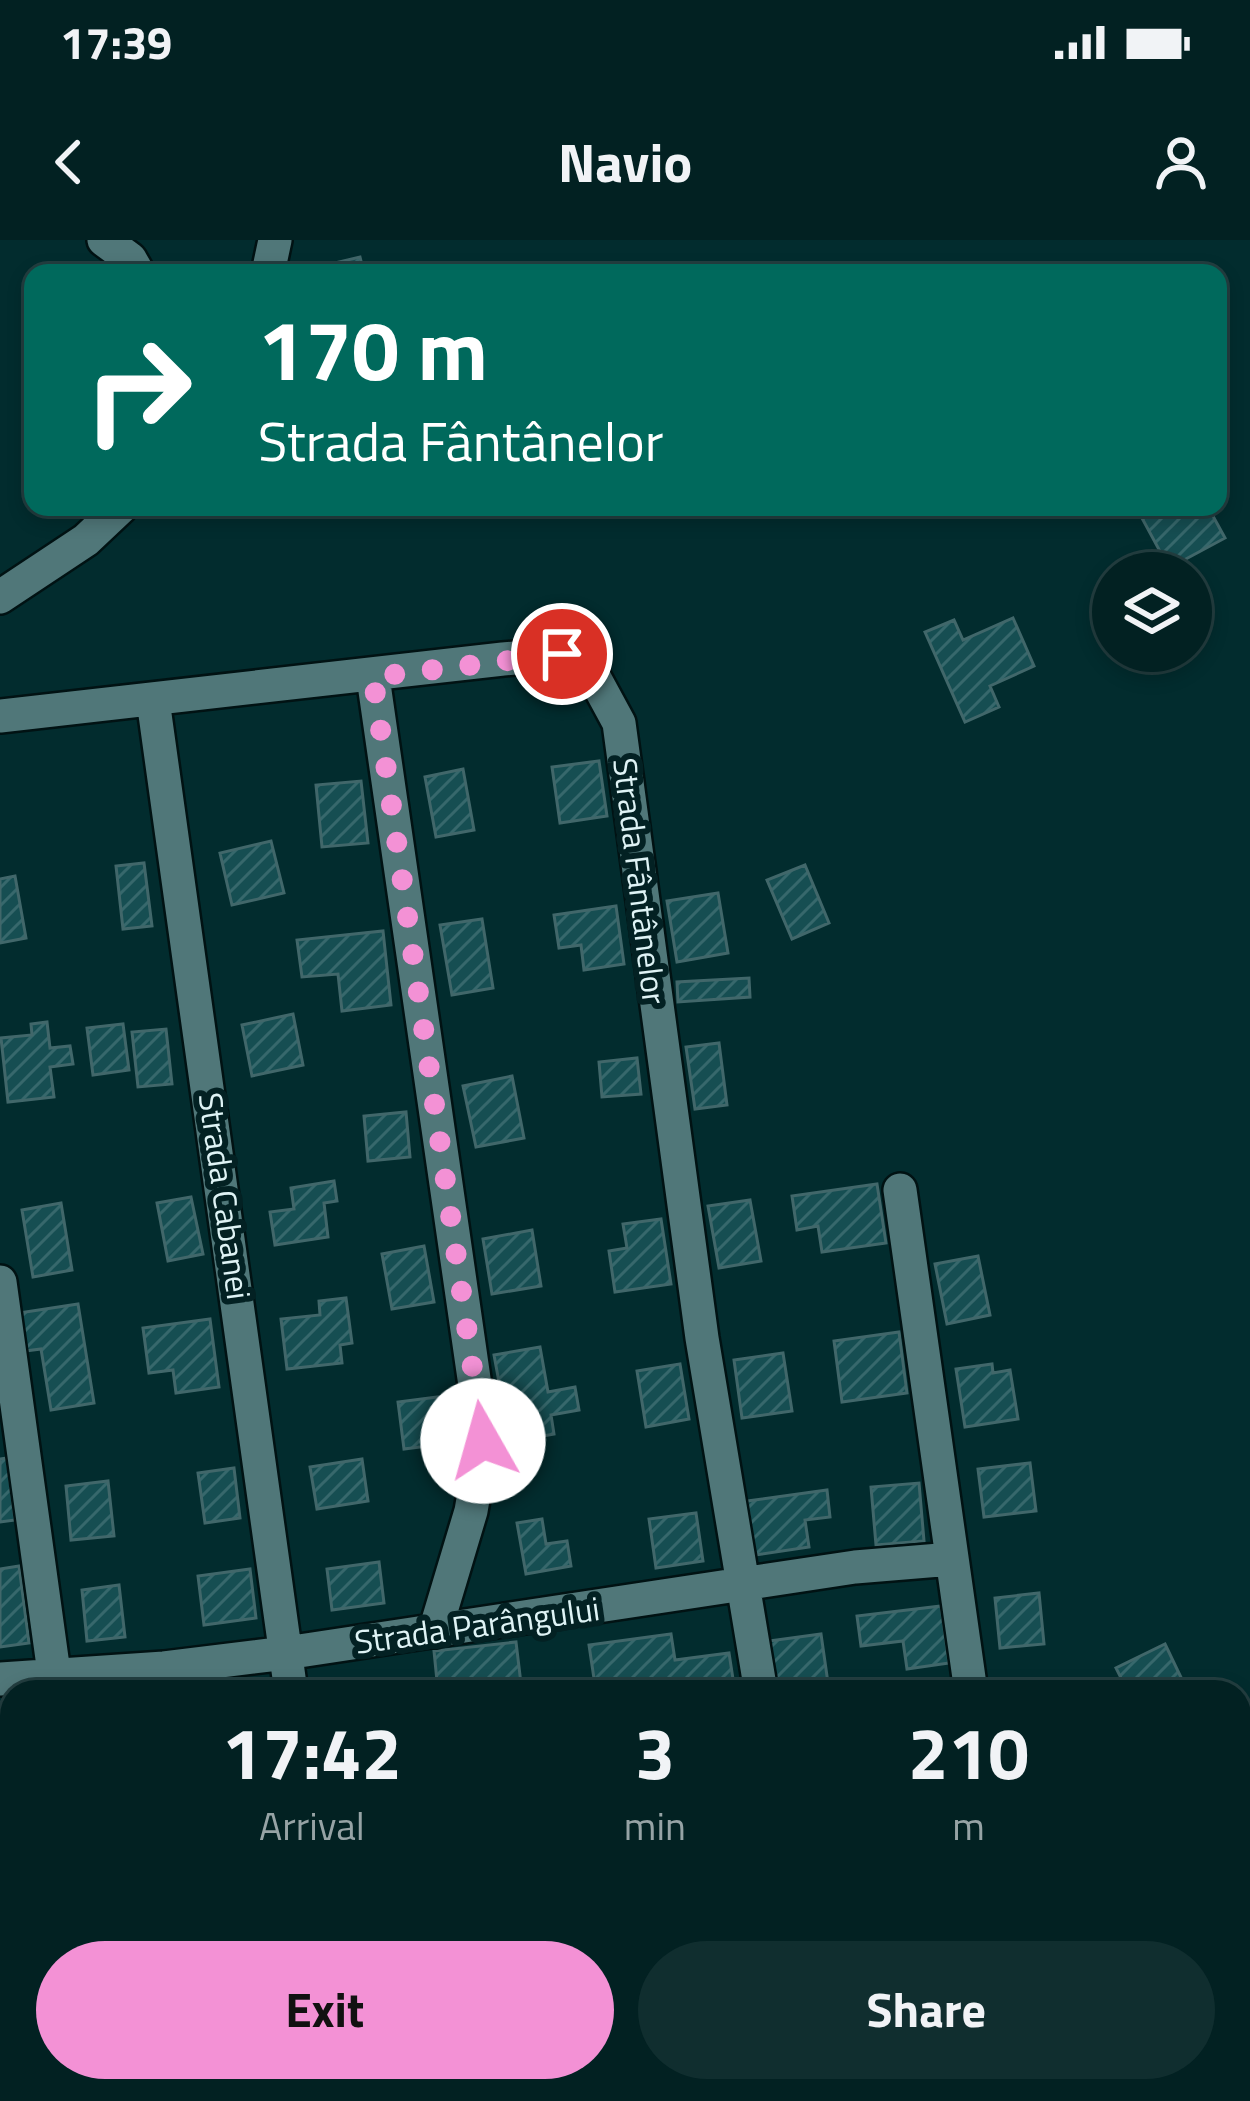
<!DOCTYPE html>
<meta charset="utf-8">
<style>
body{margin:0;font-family:"Titillium Web",sans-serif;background:#102e2f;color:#f1f3f6;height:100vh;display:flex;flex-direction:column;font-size:45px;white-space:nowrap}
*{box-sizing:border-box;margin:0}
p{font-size:39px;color:#96a3a5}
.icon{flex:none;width:66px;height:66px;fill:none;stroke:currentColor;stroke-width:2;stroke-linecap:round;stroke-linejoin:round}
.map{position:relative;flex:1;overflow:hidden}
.drawer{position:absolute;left:0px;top:1440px;width:1251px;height:423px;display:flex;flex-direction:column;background:#022122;border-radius:36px 36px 0 0;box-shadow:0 6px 18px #0003,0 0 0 3px #233e40}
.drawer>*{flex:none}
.banner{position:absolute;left:24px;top:24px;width:1203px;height:252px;border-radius:24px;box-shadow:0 6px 18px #0003,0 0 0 3px #233e40;background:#00695c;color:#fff;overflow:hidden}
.tools{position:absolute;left:1092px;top:312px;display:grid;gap:24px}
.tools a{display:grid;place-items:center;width:120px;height:120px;border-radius:50%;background:#022122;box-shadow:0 6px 18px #0003,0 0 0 3px #233e40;font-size:60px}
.pin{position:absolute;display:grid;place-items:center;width:102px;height:102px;color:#fff;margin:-51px;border:6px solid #fff;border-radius:50%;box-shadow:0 3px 12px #0007}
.me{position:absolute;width:132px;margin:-66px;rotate:353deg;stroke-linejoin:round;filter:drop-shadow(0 0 9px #0008)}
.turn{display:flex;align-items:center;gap:42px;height:252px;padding:0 36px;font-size:54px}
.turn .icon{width:156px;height:156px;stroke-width:2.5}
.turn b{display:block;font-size:84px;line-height:102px}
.eta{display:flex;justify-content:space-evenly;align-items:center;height:204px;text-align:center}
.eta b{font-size:72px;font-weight:700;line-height:84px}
.action{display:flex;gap:24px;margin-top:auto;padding:24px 36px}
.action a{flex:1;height:138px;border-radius:72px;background:#f391d5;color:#111;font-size:48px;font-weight:700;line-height:138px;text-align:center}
.action a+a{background:#102e2f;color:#f1f3f6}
.status{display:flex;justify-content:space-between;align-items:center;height:84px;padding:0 60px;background:#022122;direction:ltr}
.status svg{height:33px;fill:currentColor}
header{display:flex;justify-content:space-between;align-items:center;height:156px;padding:0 36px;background:#022122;font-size:54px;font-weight:700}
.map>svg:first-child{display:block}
.building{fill:url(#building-hatch);stroke:#41676a;stroke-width:3}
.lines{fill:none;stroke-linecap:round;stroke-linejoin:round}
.street-casing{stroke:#011213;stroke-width:38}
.street{stroke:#507779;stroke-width:33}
.route{stroke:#f391d5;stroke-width:21;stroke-dasharray:0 37.8}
.labels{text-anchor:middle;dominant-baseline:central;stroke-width:12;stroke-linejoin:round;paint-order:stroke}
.street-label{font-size:33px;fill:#dff3f5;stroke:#032123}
</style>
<div class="status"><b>17:39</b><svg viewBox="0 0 49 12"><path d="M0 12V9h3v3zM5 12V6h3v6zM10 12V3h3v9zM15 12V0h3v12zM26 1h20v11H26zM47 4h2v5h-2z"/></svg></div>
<header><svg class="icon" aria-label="back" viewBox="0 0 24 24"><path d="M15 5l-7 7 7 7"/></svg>Navio<svg class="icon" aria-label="person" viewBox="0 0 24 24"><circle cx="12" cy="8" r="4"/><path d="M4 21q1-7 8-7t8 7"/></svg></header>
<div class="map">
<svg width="1250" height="1861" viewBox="0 0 1250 1861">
<defs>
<pattern id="building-hatch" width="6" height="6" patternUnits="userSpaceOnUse" patternTransform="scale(3)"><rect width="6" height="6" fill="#164e52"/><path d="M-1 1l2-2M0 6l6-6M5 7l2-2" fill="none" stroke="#37686c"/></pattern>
</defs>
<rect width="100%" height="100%" fill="#022c2e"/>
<!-- building -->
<path class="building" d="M360,17L364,33H310L309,29Z
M1136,267H1208L1225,298L1169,328Z
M1013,378L1034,426L990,446L999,467L965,482L925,392L954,380L963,400Z
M599,521L607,576L560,583L552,527Z
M463,529L474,590L436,597L425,537Z
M361,541L368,603L322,607L316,545Z
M271,601L284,653L232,665L220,613Z
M144,623L152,686L123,689L116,626Z
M805,625L829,683L792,699L767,640Z
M15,636L26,698L0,703V639Z
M718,653L728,713L677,722L667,661Z
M616,666L624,724L584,730L581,705L559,708L554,675Z
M482,679L493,748L452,755L440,685Z
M383,691L391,765L342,771L338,734L302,737L297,700Z
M749,738L750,757L678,762L677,742Z
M293,774L303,825L252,836L242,785Z
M47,782L50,808L70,806L73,824L50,827L54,857L8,862L1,798L32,795L31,784Z
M123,784L129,830L93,835L87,788Z
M166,789L172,844L138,847L132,792Z
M719,803L727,865L695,869L686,807Z
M637,818L641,854L602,857L599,822Z
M512,836L524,898L476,907L463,846Z
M406,872L410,917L368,921L364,876Z
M334,941L337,961L324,963L328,997L275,1005L270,972L294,969L291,948Z
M877,944L886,1003L822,1012L818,986L797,990L792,956Z
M191,957L203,1014L168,1021L157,963Z
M750,960L761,1021L719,1028L708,966Z
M61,963L72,1030L33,1037L22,970Z
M661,979L671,1044L615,1052L609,1011L627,1008L623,984Z
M532,990L541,1046L492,1054L483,999Z
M424,1006L434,1062L392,1069L382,1014Z
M978,1016L990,1075L947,1084L935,1024Z
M346,1058L352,1103L340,1105L342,1123L287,1129L281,1079L320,1075L319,1061Z
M78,1064L94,1163L51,1170L41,1109L25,1111L19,1073Z
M210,1079L219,1147L176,1153L173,1130L149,1133L143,1088Z
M899,1092L907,1153L842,1162L834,1101Z
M540,1107L548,1152L575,1147L579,1170L551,1175L554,1194L510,1202L494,1115Z
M783,1113L792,1171L742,1178L734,1120Z
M680,1124L689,1179L646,1187L637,1131Z
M992,1124L993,1133L1010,1130L1018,1179L965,1187L956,1129Z
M453,1155L459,1202L404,1209L398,1162Z
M7,1218L15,1280L0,1282V1219Z
M362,1219L368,1261L317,1269L310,1227Z
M1030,1223L1036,1271L984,1277L978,1229Z
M234,1228L240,1278L205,1283L198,1233Z
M108,1241L114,1296L71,1300L66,1246Z
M919,1243L924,1301L876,1305L871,1247Z
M827,1250L830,1277L805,1280L809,1307L755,1315L747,1261Z
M696,1273L703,1321L656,1328L649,1279Z
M542,1279L546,1304L567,1301L571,1326L526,1334L517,1283Z
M379,1322L384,1363L332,1370L327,1329Z
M19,1326L29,1403L0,1407V1329Z
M250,1329L256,1378L204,1385L198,1336Z
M119,1345L125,1397L87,1401L82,1350Z
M1039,1353L1044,1404L1000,1408L995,1358Z
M941,1366L949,1423L907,1429L903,1401L861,1406L857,1376Z
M671,1394L675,1420L729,1413L735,1452H596L589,1405Z
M821,1394L828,1443L775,1450L769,1401Z
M516,1402L522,1452H380V1447L437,1441L434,1411Z
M1165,1404L1188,1452H1128L1116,1428Z
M1250,1553V1593L1239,1597V1557Z
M62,1851H138L139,1861H63Z
M537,1851H599L600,1861H539Z
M733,1851H784L786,1861H735Z
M1182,1851L1184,1861H1142V1857Z"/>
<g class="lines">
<!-- street casing -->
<g class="street-casing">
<path id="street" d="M104,0L130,19L138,33
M268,33L275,0
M0,357L86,300L121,267
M373,437L483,1201L471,1271L435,1391
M153,460L291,1452
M0,476L503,419L562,414L587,424L619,483L702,1098L761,1452
M900,950L971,1452
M0,1042L54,1433
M0,1439L164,1428L286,1413L855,1327L952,1319
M1239,1725L1250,1793
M198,1851L202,1861
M822,1851L823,1861
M1028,1851L1030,1861
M246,1861L333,1851"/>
</g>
<!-- street -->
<use href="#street" class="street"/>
</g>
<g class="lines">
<!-- route -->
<path class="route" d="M483,1201L373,437L562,414"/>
</g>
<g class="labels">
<!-- street labels -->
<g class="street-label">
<text transform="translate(640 641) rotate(83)">Strada Fântânelor</text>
<text transform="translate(225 956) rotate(82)">Strada Cabanei</text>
<text transform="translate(477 1385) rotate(-8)">Strada Parângului</text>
</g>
</g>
</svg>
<div class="tools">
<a><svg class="icon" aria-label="layers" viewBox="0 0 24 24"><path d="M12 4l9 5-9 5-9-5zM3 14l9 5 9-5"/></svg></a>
</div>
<div class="pin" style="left:562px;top:414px;background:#d93025"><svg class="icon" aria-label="arrive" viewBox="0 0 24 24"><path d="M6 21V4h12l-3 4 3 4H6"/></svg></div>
<svg class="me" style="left:483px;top:1201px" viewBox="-20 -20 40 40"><circle r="19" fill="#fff"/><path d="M0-13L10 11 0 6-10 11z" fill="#f391d5"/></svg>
<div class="banner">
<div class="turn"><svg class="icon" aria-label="right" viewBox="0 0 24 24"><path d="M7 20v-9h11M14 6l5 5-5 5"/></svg><div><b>170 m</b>Strada Fântânelor</div></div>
</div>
<section class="drawer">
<div class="eta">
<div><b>17:42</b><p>Arrival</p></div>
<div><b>3</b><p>min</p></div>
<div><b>210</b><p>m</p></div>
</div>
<div class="action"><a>Exit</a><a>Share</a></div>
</section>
</div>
